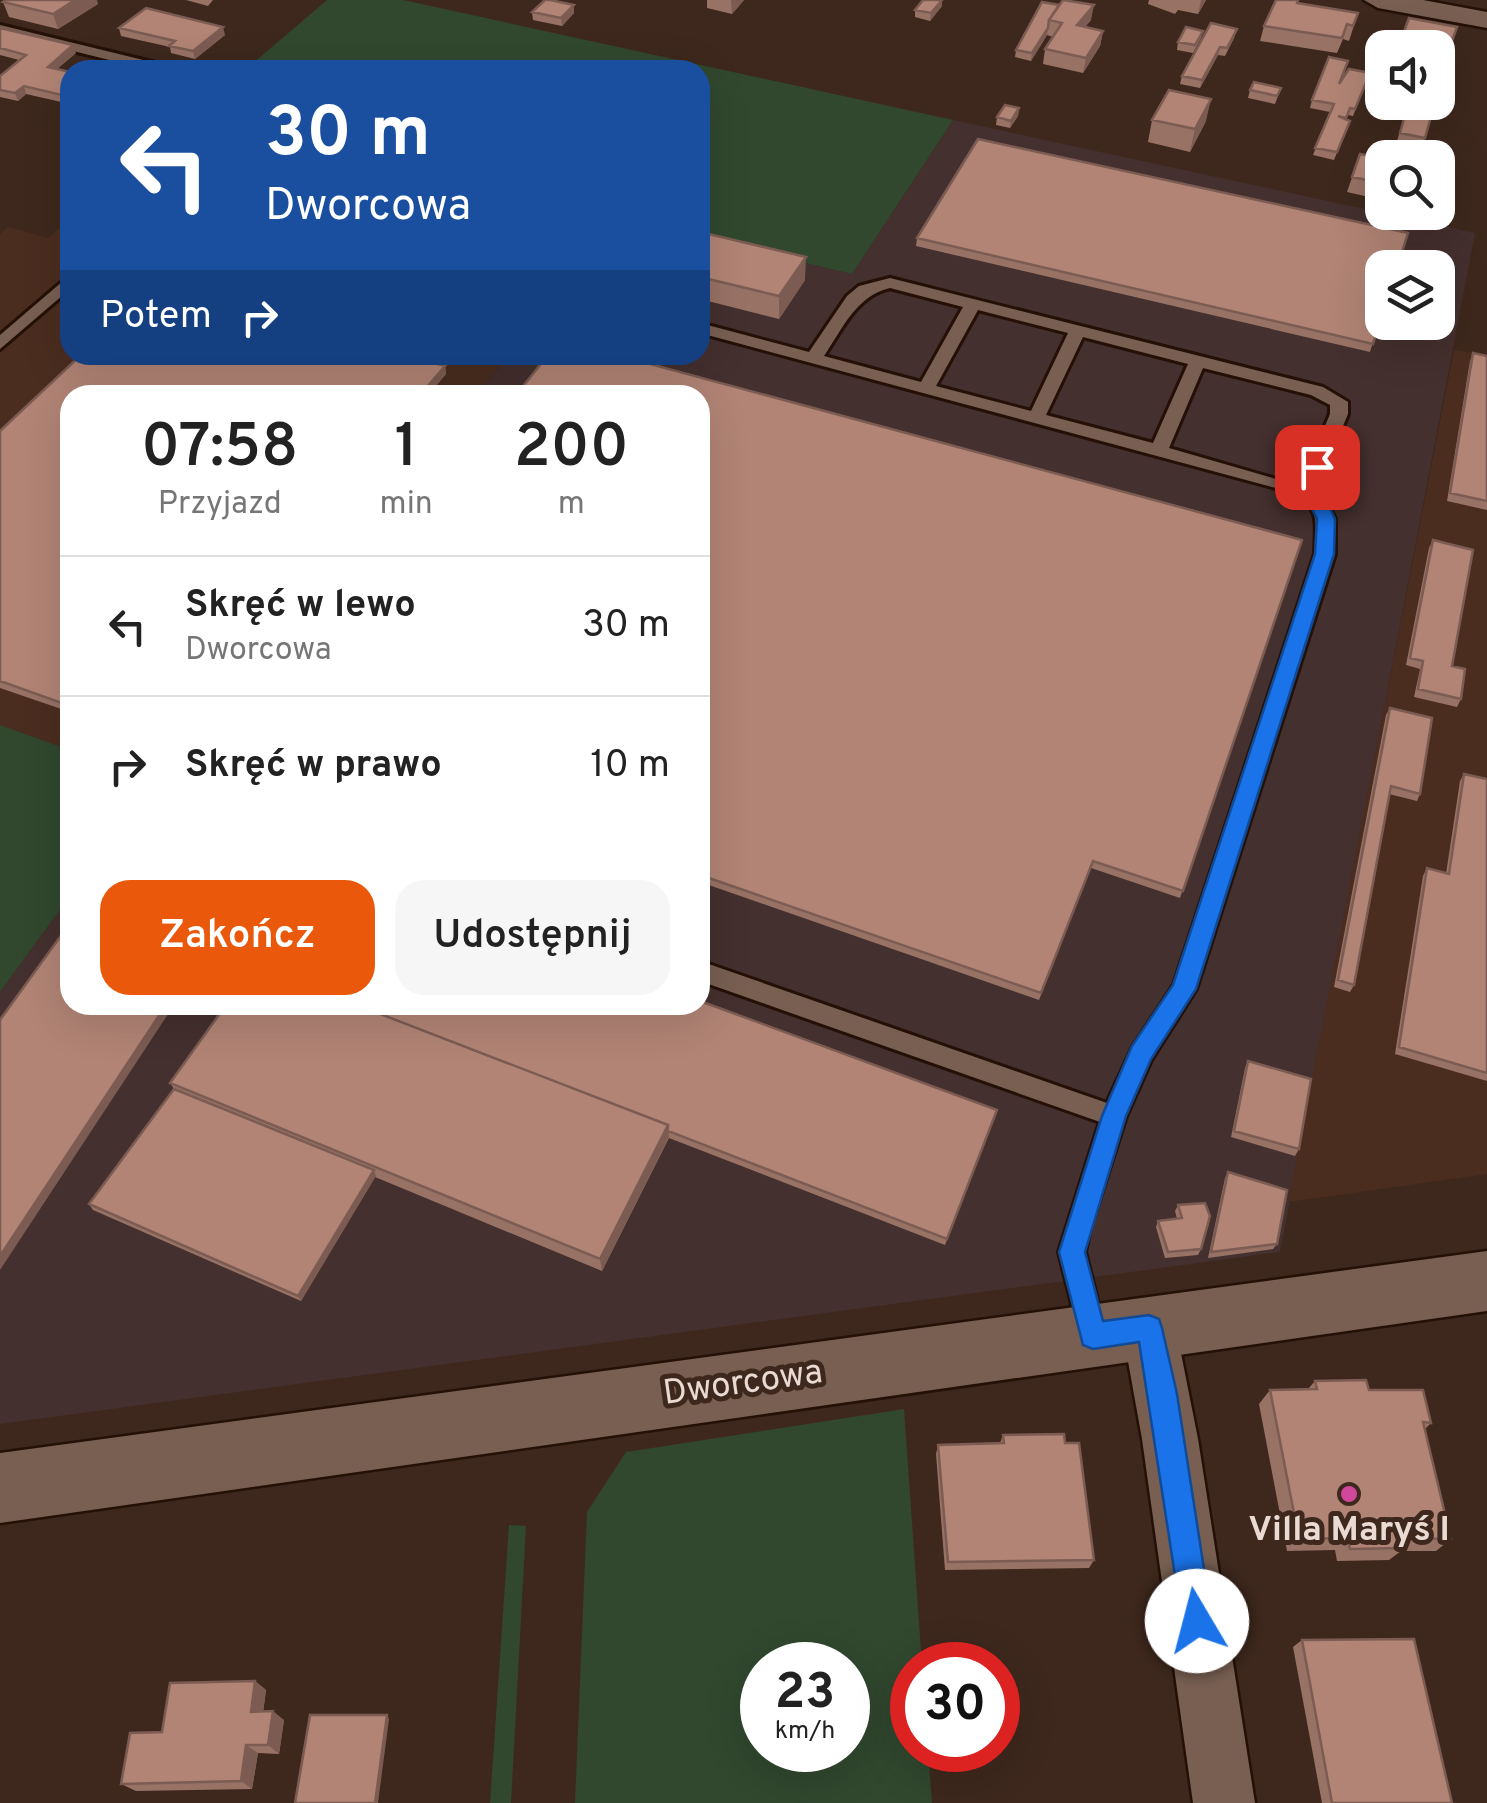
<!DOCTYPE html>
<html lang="pl">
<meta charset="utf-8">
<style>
body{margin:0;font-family:Overpass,sans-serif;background:#f6f6f6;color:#222;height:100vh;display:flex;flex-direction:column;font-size:38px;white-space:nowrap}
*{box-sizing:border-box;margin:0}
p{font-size:32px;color:#767676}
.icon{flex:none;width:55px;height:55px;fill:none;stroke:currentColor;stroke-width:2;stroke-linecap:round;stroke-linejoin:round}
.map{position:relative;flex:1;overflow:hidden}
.side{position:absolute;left:60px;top:385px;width:650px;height:630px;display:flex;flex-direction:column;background:#fff;border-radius:30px;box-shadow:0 10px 40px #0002}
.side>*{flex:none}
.banner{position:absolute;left:60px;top:60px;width:650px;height:305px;border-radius:30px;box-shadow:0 10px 40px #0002;background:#1a4fa0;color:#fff;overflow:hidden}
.buttons{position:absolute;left:1365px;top:30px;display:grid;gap:20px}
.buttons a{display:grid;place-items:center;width:90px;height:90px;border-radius:20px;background:#fff;box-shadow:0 10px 40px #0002;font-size:50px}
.speed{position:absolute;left:740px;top:1642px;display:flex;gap:20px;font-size:50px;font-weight:700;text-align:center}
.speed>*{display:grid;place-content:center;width:130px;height:130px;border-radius:50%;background:#fff;box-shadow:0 10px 40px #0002;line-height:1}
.speed small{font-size:25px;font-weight:400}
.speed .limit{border:15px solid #d22;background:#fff;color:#111}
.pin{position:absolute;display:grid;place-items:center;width:85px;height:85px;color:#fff;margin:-42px;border-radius:20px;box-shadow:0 5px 15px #0006}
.me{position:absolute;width:110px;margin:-55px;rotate:352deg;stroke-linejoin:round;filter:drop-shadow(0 0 8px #0008)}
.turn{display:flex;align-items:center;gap:35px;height:210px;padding:0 40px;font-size:45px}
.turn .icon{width:130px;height:130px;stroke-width:2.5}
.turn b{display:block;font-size:70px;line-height:85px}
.then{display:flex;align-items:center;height:95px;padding:0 40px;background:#0003;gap:20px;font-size:38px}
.eta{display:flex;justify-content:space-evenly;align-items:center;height:170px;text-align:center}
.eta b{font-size:60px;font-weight:600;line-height:70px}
.cta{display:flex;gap:20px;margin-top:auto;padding:20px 40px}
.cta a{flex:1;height:115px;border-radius:30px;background:#ea580c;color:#fff;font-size:40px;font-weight:600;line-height:115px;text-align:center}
.cta a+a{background:#f6f6f6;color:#222}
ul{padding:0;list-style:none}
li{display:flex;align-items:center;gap:30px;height:140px;padding:0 40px;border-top:2px solid #e0e0e0}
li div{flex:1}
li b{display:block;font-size:38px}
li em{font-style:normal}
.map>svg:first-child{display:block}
.commercial{fill:#44302e;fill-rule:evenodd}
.built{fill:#4a2d1f}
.green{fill:#31472e;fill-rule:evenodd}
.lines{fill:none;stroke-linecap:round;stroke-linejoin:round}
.service-casing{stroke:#241006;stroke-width:6}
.minor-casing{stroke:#241006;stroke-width:5}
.tertiary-casing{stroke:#241006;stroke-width:5}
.service{fill:#785f52;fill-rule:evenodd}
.minor{fill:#785f52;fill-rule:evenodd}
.tertiary{fill:#785f52;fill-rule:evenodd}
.wall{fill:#987265}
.shaded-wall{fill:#7c5c52}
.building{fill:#b18475;stroke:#7c5c52;stroke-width:2.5}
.route{fill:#1a73e8;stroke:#114b97;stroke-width:2.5}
.hotel-dot{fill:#d1479c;stroke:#3e281d;stroke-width:4}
.labels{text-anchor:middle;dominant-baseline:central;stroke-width:10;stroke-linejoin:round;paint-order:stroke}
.near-street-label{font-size:35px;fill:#e9dad3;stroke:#3e281d}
.near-poi-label{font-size:35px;font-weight:bold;fill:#e9dad3;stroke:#3e281d}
</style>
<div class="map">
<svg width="1487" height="1803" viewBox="0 0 1487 1803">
<rect width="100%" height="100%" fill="#3e281d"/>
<!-- commercial -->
<path class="commercial" d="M953,120L1475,233L1280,1252L0,1424V992L70,896V1005H700V395H476L509,355H700V238L852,274ZM1382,268H1438V322H1382Z"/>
<!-- built -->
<path class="built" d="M70,219V355H509L476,395H70V750L0,725V234L8,227L48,238Z
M1454,350L1487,355V1174L1288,1202Z"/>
<!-- green -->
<path class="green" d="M327,0H403L953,120L852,274L700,238V70H245Z
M0,725L70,750V896L0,992Z
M904,1409L922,1665H912V1750H928L932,1803H575L587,1512L626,1452ZM848,1665V1750H762V1665Z
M509,1525L526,1526L511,1803H490Z"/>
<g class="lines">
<!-- service casing -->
<g class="service-casing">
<path id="service" d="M0,25L172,67L174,70H150L0,33Z
M70,275V289L0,349V335Z
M890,278L1323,387L1348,402V414L1326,467L1325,499L1335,519V554L1196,989L1151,1060L1126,1116L1090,1228L1085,1252L1105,1332L1101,1341L1092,1345L1083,1341L1079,1332L1059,1252L1100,1122L700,981V961L1107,1103L1133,1047L1174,985L1315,554C1317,507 1319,508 1276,488L700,333V323L809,352L847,296L859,286ZM890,288L963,307L921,382L824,356C843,328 856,296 890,288ZM978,310L1068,333L1031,411L936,386ZM1083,337L1188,364L1153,443L1046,415ZM1203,368L1311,395L1330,405V414L1308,467L1307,488L1169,448Z"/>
</g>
<!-- minor casing -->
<g class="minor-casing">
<path id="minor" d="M1364,0H1423L1487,12V28L1378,8Z
M1149,1302L1168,1310L1176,1328L1198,1439L1255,1803H1193L1142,1439L1122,1328L1130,1310Z"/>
</g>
<!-- tertiary casing -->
<g class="tertiary-casing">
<path id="tertiary" d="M1487,1251V1311L0,1523V1453Z"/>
</g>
<!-- service -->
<use href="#service" class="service"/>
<!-- minor -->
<use href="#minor" class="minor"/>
<!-- tertiary -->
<use href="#tertiary" class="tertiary"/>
</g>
<!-- wall -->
<path class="wall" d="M186,0H213L208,6Z
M707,0H744L732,14L707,8Z
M1149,0H1206L1198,14L1178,10L1175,14L1148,4Z
M3,2L98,4L58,29L9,17Z
M1299,3L1358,13L1349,41L1343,39L1337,53L1260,41L1264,26Z
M1059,5L1091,20L1085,27L1103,31L1100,46L1083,73L1043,64L1045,49L1053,37L1047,35L1031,61L1015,57L1016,50Z
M942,6L930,21L915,17V10Z
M532,12L574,13L562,26L533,20Z
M0,28L76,53L57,69L70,72V104L26,94L18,101L0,97V76L19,60L0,55Z
M119,28L225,35L195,59L171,53L170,47L121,36Z
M1203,31L1201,38L1193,53L1177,50L1178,42Z
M1235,36L1225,56L1218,55L1200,88L1180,84L1182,76Z
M1370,73L1353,116L1348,115L1346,120L1350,121L1334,160L1313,155L1330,112L1310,108L1312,100L1341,80Z
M1281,88L1275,104L1248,98L1250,90Z
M1019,108L1018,116L1010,128L996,125L997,117Z
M1407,108L1425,138L1422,146L1397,141Z
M1152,120L1206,121L1190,152L1148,142Z
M1360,154L1382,158V200L1347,192Z
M700,232L805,280L779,319L700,299Z
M917,238L1382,313L1370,352L916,246Z
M1473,353L1487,356V510L1447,501L1470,361Z
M81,355H405L445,366L446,374L428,395H70V712L0,688V431Z
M700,395L1302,540L1180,898L1091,868L1039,1000L700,882Z
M1433,540L1452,666L1461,699L1457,707L1414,697L1420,669L1406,665L1429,548Z
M1390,708L1420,794L1417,801L1389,794L1354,985L1350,992L1334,987L1386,715Z
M1464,774L1487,779V1081L1395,1054L1423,876L1427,868L1446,874L1460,781Z
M1248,1061L1299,1149L1295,1156L1231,1137L1245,1068Z
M170,1083L997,1110L945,1245L669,1138L602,1271L375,1177L301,1301L93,1210L89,1204L174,1089Z
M1228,1172L1277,1244L1273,1249L1208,1258L1225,1178Z
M1178,1205L1201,1249L1198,1255L1165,1258L1156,1227L1158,1221L1177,1219L1175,1211Z
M1315,1381L1369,1390L1431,1423L1424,1430L1451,1539L1436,1551H1401L1389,1560L1337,1561L1335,1550L1287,1551L1259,1404L1270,1390L1308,1389Z
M1003,1435L1065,1443L1094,1560L1089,1568L945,1570L936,1454L938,1445L1000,1443Z
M1302,1640L1452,1803H1322L1293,1647Z
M255,1681L266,1690L263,1712L284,1720L279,1754L258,1753L252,1789L136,1791L121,1784L162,1732Z"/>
<!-- shaded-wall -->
<path class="shaded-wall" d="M75,0H97L98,4L58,29L53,14Z
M731,0H744L732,14Z
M942,0V6L930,21L931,13Z
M1201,0H1206L1198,14Z
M574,5V13L562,26L561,18Z
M1094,5L1091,20L1074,40L1077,25Z
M223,27L225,35L195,59L193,51Z
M1048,28L1047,35L1031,61L1032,53Z
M1103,31L1100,46L1083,73L1086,58Z
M73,45L76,53L50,74L48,67Z
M1220,47L1218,55L1200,88L1202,80Z
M24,86L26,94L18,101L15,93Z
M1211,99L1206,121L1190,152L1195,129Z
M1019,108L1018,116L1010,128L1011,121Z
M806,257L805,280L779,319V296Z
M445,366L446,374L428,395H420Z
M166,1005H174L0,1270V1256Z
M668,1125L669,1137L602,1271L600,1259Z
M374,1170L376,1176L301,1301L298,1296Z
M255,1681L266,1690L262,1721L251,1712Z
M273,1711L284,1720L279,1754L268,1745Z
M387,1715L389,1719L378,1803H375Z
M246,1745L258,1753L252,1789L241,1781Z"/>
<!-- building -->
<path class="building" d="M6,0H75L53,14L3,2Z
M545,0H550L574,5L561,18L532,12Z
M923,0H942L931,13L915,10Z
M1063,0L1094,5L1077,25L1103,31L1086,58L1045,49L1062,23L1049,20Z
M1276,0H1298L1297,3L1358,13L1353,26L1347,24L1342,38L1264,26Z
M1042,2L1059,5L1049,20L1048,28L1032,53L1016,50Z
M146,8L223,27L193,51L169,46L175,41L119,28Z
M1409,18L1457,27L1440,75H1438V48H1398Z
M1211,23L1237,29L1227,48L1220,47L1202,80L1182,76Z
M1186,27L1203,31L1195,45L1178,42Z
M0,28L73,45L48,67L70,72V97L24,86L15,93L0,90V76L26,55L0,48Z
M1329,57L1348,61L1339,84L1349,69L1370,73L1355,109L1350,108L1346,118L1338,116L1350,121L1337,152L1315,148L1334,104L1312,100Z
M1254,82L1281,88L1277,96L1250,90Z
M1169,90L1211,99L1195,129L1152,120Z
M1005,105L1019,108L1011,121L997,117Z
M1407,108L1432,113L1425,138L1400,133Z
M978,139L1408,233L1397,268H1382V313L1373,344L917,238Z
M1360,154L1382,158V183L1352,177Z
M700,232L806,257L779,296L700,277Z
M1473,353L1487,356V501L1450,493Z
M81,355H405L445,366L420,395H70V706L0,681V431Z
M548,355H617L1302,540L1183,891L1093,861L1041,993L700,875V395H516Z
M1433,540L1473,550L1452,666L1465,669L1461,699L1418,689L1423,661L1410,658Z
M1390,708L1432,718L1420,794L1391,786L1354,985L1338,980Z
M1464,774L1487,779V1073L1399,1047L1427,868L1449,874Z
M70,923V1005H166L0,1256V1020Z
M700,1001L997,1110L947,1239L668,1131V1125L357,1005H700Z
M226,1005H357L668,1125L600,1259L170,1083Z
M1248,1061L1311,1079L1299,1149L1234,1131Z
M174,1089L374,1170L298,1296L89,1204Z
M1228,1172L1287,1190L1277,1244L1211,1252Z
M1205,1203L1210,1216L1201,1249L1168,1252L1158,1221L1182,1218L1178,1205Z
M1366,1380L1369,1390H1423L1431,1423L1423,1422L1451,1539L1401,1538L1403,1548L1350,1549L1348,1538L1299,1539L1270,1390L1317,1389L1315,1381Z
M1064,1434L1065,1443H1079L1094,1560L948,1562L938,1445L1004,1443L1003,1435Z
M1414,1639L1452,1803H1332L1302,1640Z
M255,1681L251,1712L273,1711L268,1745H246L241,1781L121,1784L130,1733L162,1732L170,1683Z
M310,1715H387L375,1803H295Z"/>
<!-- route -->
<path class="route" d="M1317,461L1326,467V499L1335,519L1334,554L1196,989L1151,1059L1126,1116L1085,1252L1103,1321L1149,1315L1159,1319L1162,1328L1177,1394L1212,1621L1208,1631L1197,1636L1186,1631L1182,1621L1139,1342L1093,1349L1083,1345L1059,1252L1102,1116L1132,1046L1173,985L1315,554L1317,519L1307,499L1308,467Z"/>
<!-- markers -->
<circle class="hotel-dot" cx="1349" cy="1494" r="10"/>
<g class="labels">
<!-- near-street labels -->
<g class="near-street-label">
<text transform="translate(743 1384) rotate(-8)">Dworcowa</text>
</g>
<!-- near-poi labels -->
<g class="near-poi-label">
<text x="1349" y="1531">Villa Maryś I</text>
</g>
</g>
</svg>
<div class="buttons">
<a><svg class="icon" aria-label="sound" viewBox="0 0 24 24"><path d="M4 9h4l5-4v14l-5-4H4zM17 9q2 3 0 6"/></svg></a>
<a><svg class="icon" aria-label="search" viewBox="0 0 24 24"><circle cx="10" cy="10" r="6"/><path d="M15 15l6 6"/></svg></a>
<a><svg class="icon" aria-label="layers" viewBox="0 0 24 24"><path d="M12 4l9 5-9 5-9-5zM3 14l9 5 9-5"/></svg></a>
</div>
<div class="speed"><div>23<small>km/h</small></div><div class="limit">30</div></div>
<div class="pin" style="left:1317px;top:467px;background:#d93025"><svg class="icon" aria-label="arrive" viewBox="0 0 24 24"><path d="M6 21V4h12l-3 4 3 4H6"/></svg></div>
<svg class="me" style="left:1197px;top:1621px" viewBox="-20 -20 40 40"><circle r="19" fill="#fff"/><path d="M0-13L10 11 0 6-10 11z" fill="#1a73e8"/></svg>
<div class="banner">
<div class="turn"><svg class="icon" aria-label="left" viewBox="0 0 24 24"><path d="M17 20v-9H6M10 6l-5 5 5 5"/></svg><div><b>30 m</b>Dworcowa</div></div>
<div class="then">Potem<svg class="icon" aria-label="right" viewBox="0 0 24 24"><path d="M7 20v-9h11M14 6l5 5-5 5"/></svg></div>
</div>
<section class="side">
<div class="eta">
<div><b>07:58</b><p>Przyjazd</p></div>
<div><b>1</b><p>min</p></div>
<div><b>200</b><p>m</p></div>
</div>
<ul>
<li><svg class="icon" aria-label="left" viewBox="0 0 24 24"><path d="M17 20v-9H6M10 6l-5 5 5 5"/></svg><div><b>Skręć w lewo</b><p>Dworcowa</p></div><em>30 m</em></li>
<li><svg class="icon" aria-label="right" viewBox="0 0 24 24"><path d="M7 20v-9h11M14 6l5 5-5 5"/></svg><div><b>Skręć w prawo</b></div><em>10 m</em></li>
</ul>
<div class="cta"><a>Zakończ</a><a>Udostępnij</a></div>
</section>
</div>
